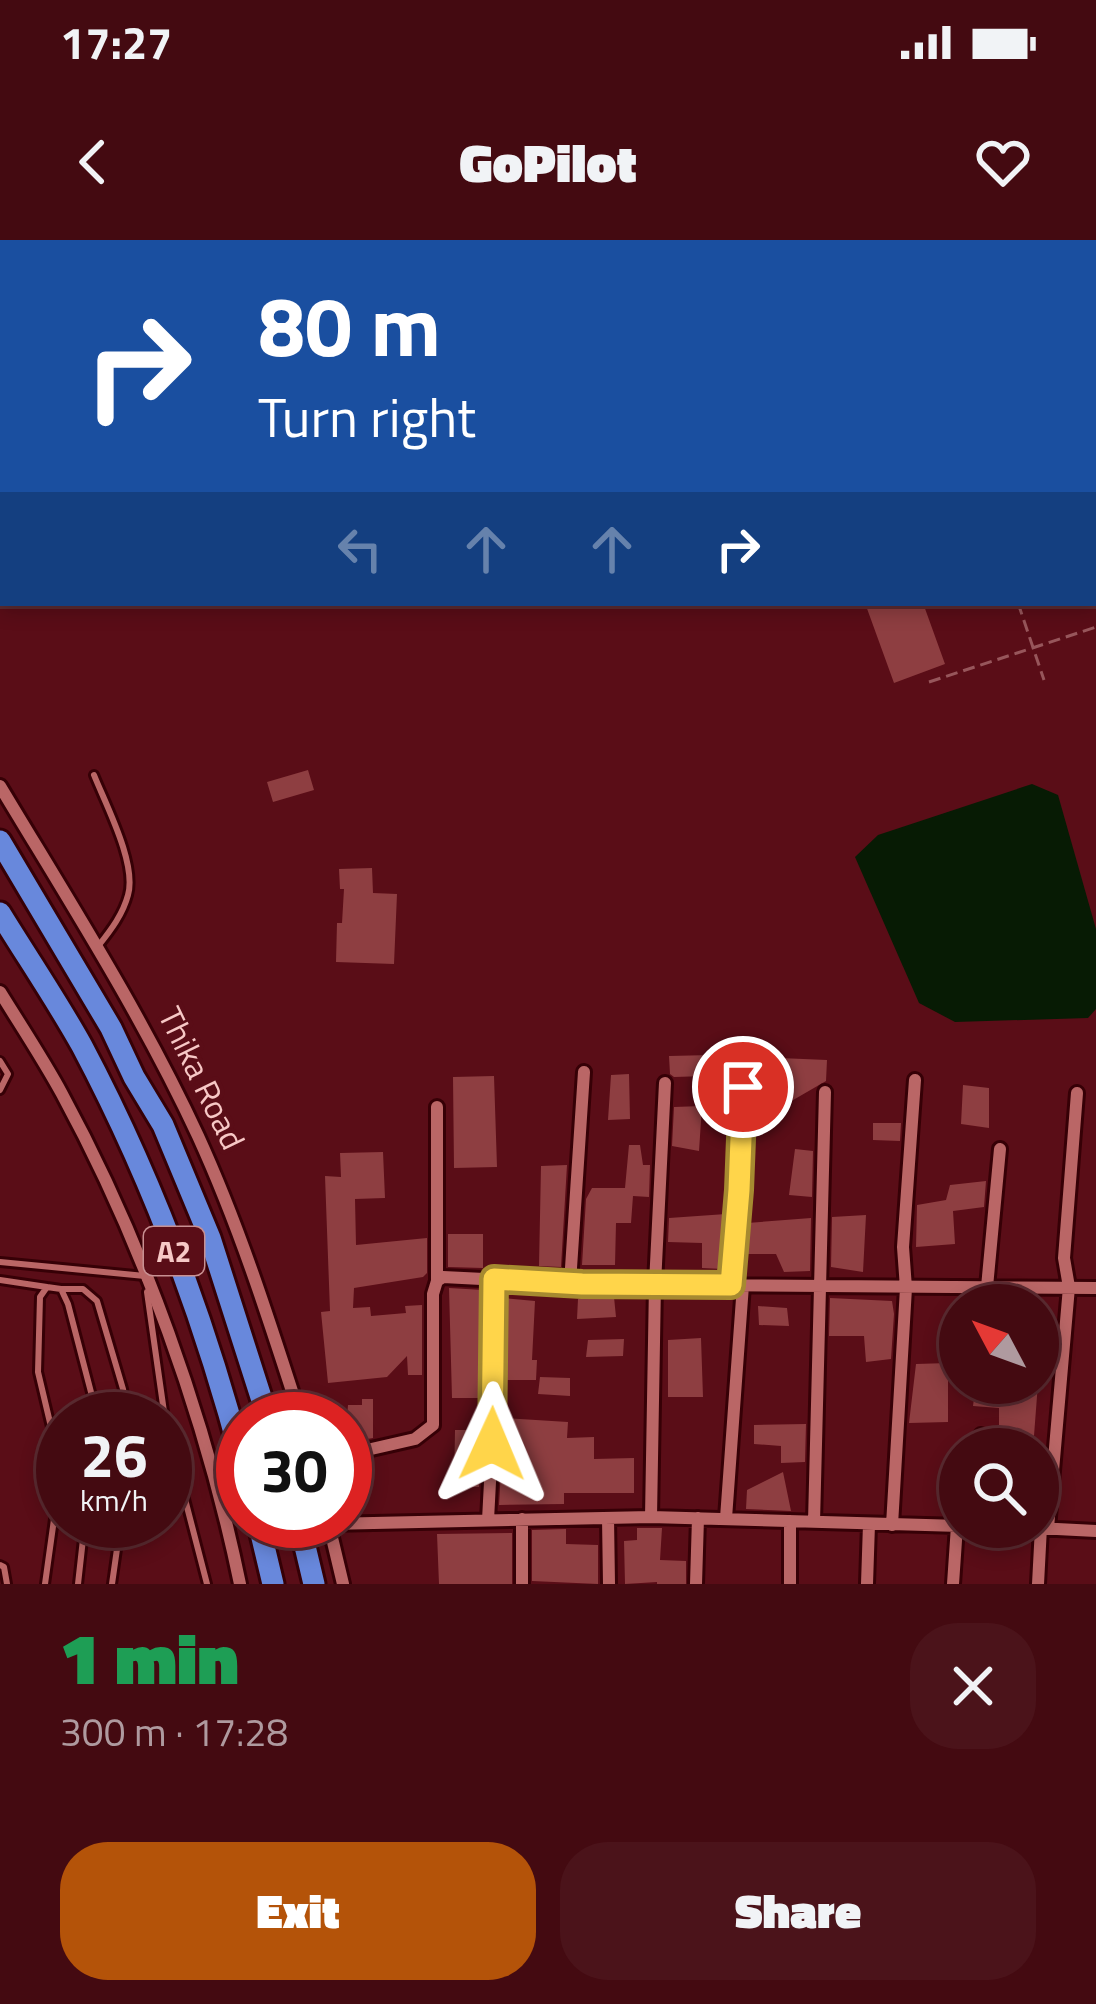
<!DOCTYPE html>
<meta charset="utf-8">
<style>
body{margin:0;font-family:"Titillium Web",sans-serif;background:#4b131a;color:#f1f3f6;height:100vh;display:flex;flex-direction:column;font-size:45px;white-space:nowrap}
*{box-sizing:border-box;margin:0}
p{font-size:39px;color:#af9a9f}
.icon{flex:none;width:66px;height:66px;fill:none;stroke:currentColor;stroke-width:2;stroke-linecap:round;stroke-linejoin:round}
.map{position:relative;height:1344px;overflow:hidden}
.details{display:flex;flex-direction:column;background:#440a11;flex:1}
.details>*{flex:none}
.hud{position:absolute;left:0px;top:0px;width:1098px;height:366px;box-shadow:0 6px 18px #0003,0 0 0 3px #5c2b31;background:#1a4fa0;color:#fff;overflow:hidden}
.needle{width:78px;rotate:311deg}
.tools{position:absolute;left:939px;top:1044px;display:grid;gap:24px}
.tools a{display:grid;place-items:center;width:120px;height:120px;border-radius:50%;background:#440a11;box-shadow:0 6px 18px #0003,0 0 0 3px #5c2b31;font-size:60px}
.speed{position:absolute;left:36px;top:1152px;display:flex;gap:24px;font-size:60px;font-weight:700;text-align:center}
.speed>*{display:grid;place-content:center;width:156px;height:156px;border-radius:50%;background:#440a11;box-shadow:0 6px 18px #0003,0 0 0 3px #5c2b31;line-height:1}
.speed small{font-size:30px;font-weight:400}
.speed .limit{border:18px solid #d22;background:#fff;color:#111}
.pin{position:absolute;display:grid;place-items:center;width:102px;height:102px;color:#fff;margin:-51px;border:6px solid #fff;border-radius:50%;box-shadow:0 3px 12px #0007}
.me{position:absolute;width:132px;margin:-66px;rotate:1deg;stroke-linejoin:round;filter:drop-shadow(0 0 9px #0008)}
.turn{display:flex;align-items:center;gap:42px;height:252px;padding:0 60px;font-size:54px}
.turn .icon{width:156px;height:156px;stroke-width:2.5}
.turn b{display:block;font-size:84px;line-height:102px}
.lanes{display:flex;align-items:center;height:114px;padding:0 60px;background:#0003;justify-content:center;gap:60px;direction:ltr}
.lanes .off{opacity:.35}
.round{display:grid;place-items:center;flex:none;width:126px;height:126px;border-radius:48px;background:#4b131a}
.overview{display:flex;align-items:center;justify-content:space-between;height:204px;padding:0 60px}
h1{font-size:72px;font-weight:800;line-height:90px;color:#1e9e55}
.primary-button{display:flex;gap:24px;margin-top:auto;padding:24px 60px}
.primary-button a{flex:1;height:138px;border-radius:48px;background:#b45309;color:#fff;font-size:48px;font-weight:800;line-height:138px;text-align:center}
.primary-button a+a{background:#4b131a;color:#f1f3f6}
.status{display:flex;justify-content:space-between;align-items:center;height:84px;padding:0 60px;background:#440a11;direction:ltr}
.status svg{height:33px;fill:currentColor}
header{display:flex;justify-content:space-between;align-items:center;height:156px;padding:0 60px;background:#440a11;font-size:54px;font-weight:800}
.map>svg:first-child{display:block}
.water{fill:#071b04}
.building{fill:#8e3e41}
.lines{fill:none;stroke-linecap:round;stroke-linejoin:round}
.service-casing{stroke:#360006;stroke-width:12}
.minor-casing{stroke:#360006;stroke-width:18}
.trunk-casing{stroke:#360006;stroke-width:27}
.path{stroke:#97565b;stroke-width:3;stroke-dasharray:12 6;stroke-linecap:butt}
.service{stroke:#ba6666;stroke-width:6}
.minor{stroke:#ba6666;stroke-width:12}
.trunk{stroke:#6888dc;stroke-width:21}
.rail{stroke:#c2888a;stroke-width:4.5}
.route-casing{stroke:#a68a30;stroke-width:30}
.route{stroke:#ffd54a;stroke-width:21}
.labels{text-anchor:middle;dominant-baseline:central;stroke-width:9;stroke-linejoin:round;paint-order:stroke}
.shield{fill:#5a0d17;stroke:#c89092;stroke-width:3}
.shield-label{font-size:30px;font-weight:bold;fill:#f7c8c6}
.street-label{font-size:33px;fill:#f7c8c6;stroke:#5a0d17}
</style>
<div class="status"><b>17:27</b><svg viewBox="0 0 49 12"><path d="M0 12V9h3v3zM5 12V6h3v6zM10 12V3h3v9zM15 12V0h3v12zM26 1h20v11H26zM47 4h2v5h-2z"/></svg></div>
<header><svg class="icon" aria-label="back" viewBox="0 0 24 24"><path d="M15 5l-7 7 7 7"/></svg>GoPilot<svg class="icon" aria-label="heart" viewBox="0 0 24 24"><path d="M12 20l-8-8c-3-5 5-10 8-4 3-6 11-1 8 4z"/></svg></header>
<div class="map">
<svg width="1096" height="1344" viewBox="0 0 1096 1344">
<rect width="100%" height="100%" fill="#5a0d17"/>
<!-- water -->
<path class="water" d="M1032,544L1058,555L1096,689V769L1088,778L955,782L919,763L855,617L878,595Z"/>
<!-- building -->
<path class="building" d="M865,363H923L945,424L894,443Z
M308,530L314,550L273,562L267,542Z
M372,628L373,653L397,654L394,724L336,722L337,683H342L344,649H340L339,629Z
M711,815L827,820L826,841L788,863L765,862L754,844L745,837L735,841L707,836L674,837L670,834L669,816Z
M629,834L630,879L608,880L611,835Z
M494,836L497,927L454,928L453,837Z
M963,845L989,848V888L961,884Z
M702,866L699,911L672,906L674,867Z
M873,883H901L900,901L873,900Z
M629,905H640L643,925H650L649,957L633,956L631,983H616L615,1025H582L586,959L592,948H625Z
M795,909L813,911L812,957L789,955Z
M383,912L385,958L355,959L356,1005L427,998V1033L423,1037L354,1048L353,1068L370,1067L371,1076L406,1073L405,1066L422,1065V1135H408L407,1116L387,1137L328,1143L321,1072L330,1071L325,936L341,937L340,913Z
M567,925L561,1027L539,1026L541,926Z
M986,941L984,967L953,971L955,1004L916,1007L917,965L946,960L950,945Z
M726,974L722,1029L702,1028V1003L668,1002L669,978Z
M866,975L863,1032L831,1027L832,977Z
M811,978L810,1031L784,1032L776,1014H744L747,983Z
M448,994H483V1028L448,1027Z
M449,1048L483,1050V1158H452Z
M614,1057L616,1077L577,1079L578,1059Z
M504,1058L535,1061L532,1120H537L536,1140H504Z
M830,1058L892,1061L894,1074L891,1119L866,1122L864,1096H829Z
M758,1066L787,1068L789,1086L759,1085Z
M701,1098L703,1157H668V1100Z
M624,1099L623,1116L586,1117L588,1100Z
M948,1123V1182L909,1183L916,1124Z
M540,1137L570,1138V1156L538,1154Z
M976,1143H1038L1033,1209H999V1168L973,1166Z
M362,1159H373V1198L345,1203L348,1165H362Z
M504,1178L568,1182L567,1198L594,1197V1219L634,1218V1253H564V1264L499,1265Z
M806,1184L805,1222L781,1223V1206L754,1204V1185Z
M455,1190H482L479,1247H454Z
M783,1232L791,1271L746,1269L747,1250Z
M637,1288H662L660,1320L686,1321V1344H657V1342L625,1344L624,1301L637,1300Z
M566,1289V1304L598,1305V1344L532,1341V1290Z
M512,1293V1344H439L437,1294Z"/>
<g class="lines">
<!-- service casing -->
<g class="service-casing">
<path id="service" d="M0,191L3,190
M94,535C106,565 137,624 128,655C123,674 111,690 99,705
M0,821L8,834L0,850
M0,1022L145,1036V1039
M0,1040L47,1047
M61,1049H83L97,1061L123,1149L128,1179
M147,1052L165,1179
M165,1182L207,1344
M165,1238L182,1240
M165,1251L185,1254
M0,1325L4,1327L7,1344
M45,1344L61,1229L38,1132L40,1057L47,1047L61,1049L68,1064L98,1179
M78,1344L85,1281
M112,1344L121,1281"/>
</g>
<!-- minor casing -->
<g class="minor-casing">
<path id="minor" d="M0,546C69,661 142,775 198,896C240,988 270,1083 301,1179
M0,752C21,786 43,819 62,854C142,1001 206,1179 240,1344
M437,867V1041
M570,1043L584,832
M731,1045L739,950L743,847
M987,1047L1000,909
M980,1209L981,1195
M345,1215L415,1199L433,1185V1054L437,1041L443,1037L582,1044L1096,1048
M651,1277L655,1044L665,843
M608,1278L609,1344
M726,1278L743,1045
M522,1279V1344
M488,1280L494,1166L493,1039
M328,1281L343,1344
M814,1282L825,852
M328,1284L651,1277L960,1286
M892,1285L906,1048L903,1007L915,840
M1018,1287L1096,1291
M1048,1288L1069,1047L1064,1018L1077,853
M696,1344L698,1278
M790,1344V1281
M867,1344L869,1284
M953,1344L957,1286
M1038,1344L1041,1287"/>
</g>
<!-- trunk casing -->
<g class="trunk-casing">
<path id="trunk" d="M0,601L111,788L134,837L163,885L210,998L268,1179
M0,673C27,717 57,761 82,806C152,938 205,1081 243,1225
M258,1281L273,1344
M299,1281L314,1344"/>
</g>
<!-- path -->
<path class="path" d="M1018,363L1044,440
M929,442L1096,387"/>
<!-- service -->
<use href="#service" class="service"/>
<!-- minor -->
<use href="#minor" class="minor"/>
<!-- trunk -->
<use href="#trunk" class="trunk"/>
<!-- rail -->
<path class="rail" d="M934,0L937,3
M1095,152L1096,153"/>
</g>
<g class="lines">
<!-- route casing -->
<g class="route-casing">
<path id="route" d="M492,1204L494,1039L582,1044L731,1045L739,950L743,847"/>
</g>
<!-- route -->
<use href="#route" class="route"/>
</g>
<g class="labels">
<!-- shield labels -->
<rect class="shield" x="144" y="987" width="60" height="48" rx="9"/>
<g class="shield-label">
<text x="174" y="1011">A2</text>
</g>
<!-- street labels -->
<g class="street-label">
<text transform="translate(202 838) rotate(64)">Thika Road</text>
</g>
</g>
</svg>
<div class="tools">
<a><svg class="needle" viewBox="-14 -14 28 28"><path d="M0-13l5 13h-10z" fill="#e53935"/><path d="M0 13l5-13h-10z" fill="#af9a9f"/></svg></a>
<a><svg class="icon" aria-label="search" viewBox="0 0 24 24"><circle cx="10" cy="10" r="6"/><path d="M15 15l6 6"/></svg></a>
</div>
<div class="speed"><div>26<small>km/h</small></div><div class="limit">30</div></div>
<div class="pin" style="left:743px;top:847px;background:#d93025"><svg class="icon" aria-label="arrive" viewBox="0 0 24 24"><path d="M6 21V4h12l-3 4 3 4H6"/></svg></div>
<svg class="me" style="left:492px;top:1204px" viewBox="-20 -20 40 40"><path d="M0-17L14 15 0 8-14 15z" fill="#ffd54a" stroke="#fff" stroke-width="4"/></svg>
<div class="hud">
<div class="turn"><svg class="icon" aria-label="right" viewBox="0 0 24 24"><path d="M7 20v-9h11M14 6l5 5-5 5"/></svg><div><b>80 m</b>Turn right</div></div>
<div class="lanes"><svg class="icon off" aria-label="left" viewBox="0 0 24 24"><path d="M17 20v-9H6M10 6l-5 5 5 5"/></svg><svg class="icon off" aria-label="ahead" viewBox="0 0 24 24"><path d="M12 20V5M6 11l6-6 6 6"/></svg><svg class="icon off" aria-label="ahead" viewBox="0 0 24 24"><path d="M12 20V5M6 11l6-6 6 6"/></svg><svg class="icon" aria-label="right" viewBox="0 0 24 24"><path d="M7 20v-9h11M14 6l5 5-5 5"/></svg></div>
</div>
</div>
<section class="details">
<div class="overview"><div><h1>1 min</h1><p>300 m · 17:28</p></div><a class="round"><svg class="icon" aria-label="close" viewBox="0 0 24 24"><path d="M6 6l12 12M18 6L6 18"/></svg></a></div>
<div class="primary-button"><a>Exit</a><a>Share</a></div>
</section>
